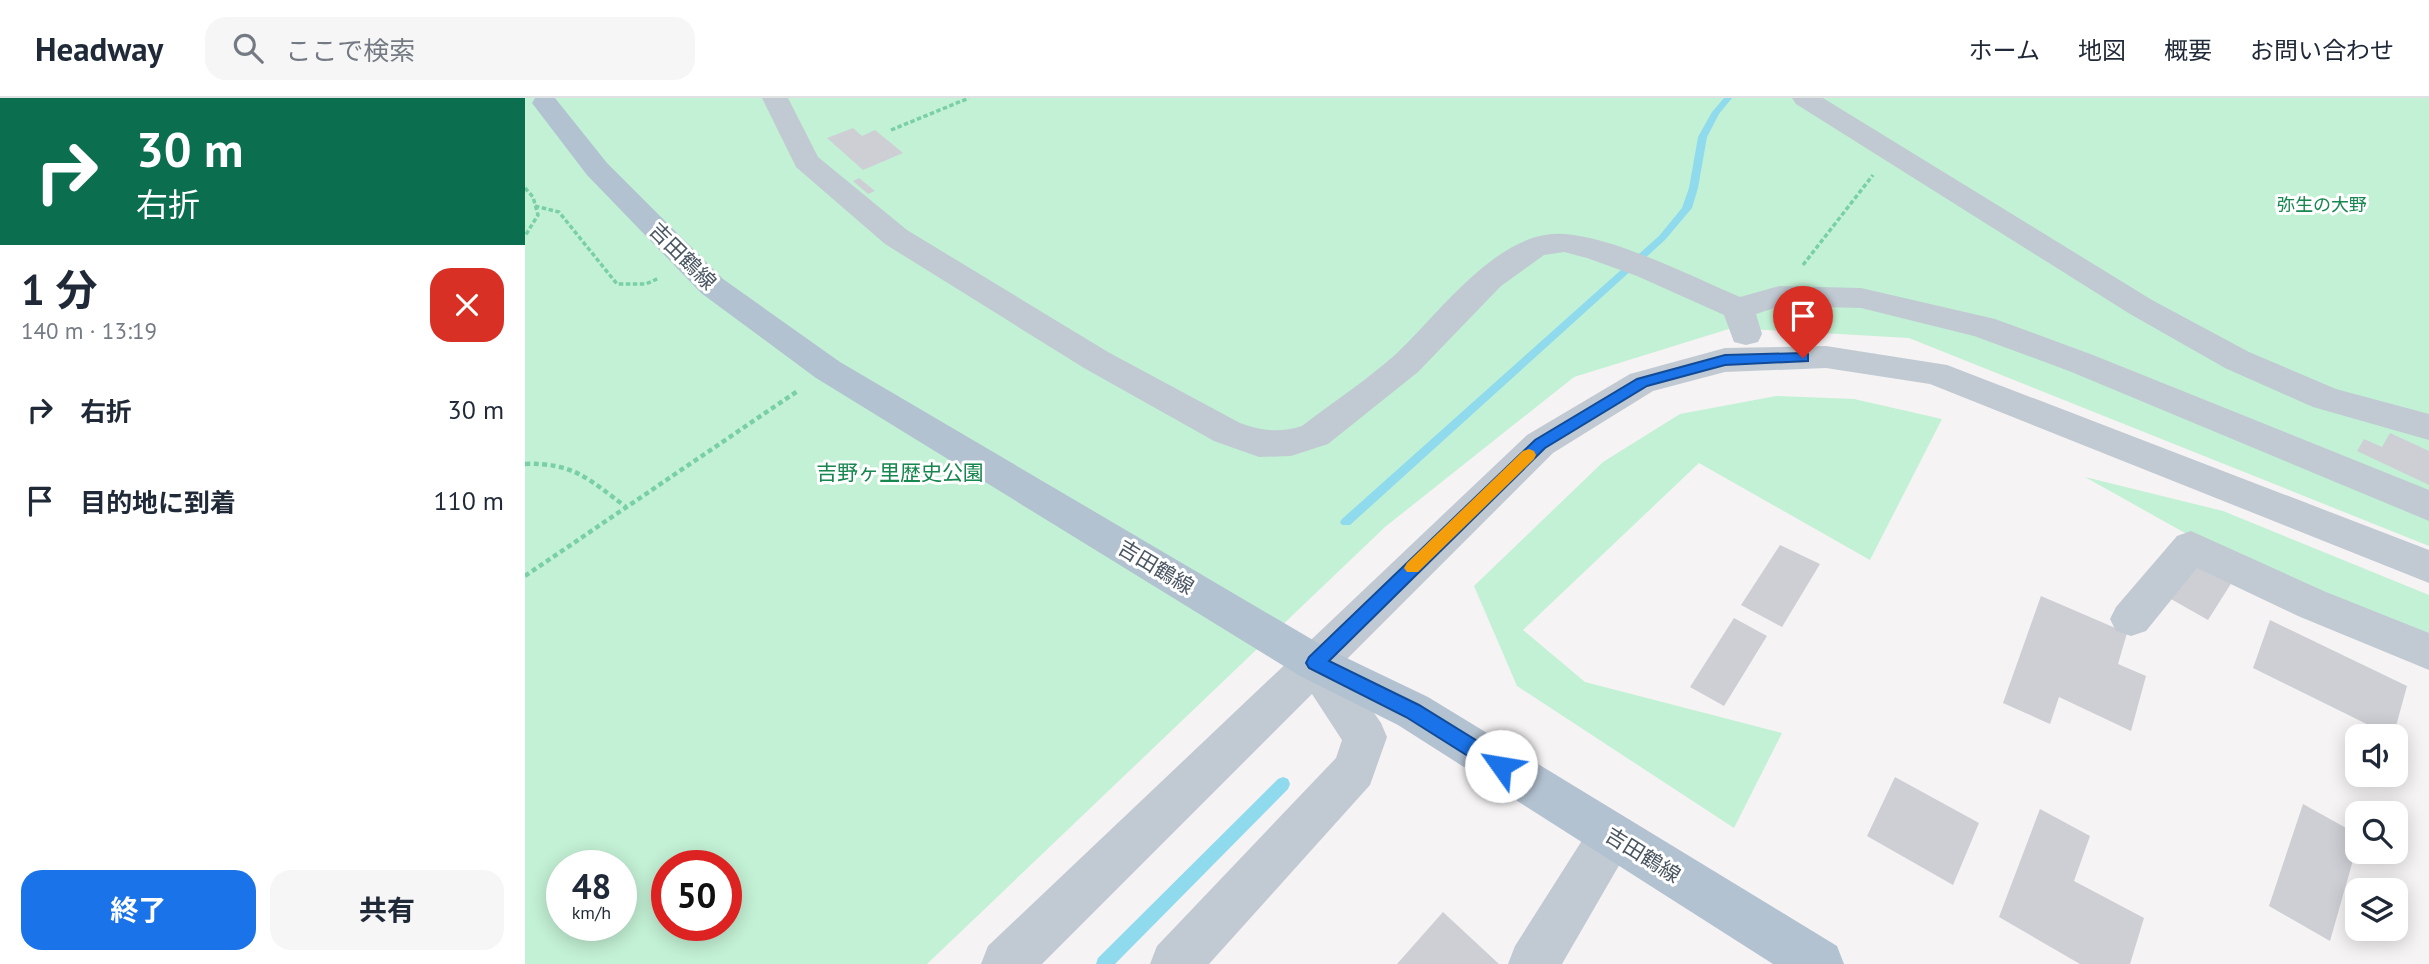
<!DOCTYPE html>
<html lang="ja">
<meta charset="utf-8">
<style>
body{margin:0;font-family:"PT Sans","Noto Sans JP",sans-serif;background:#f6f6f7;color:#1f2937;height:100vh;display:flex;flex-direction:column;font-size:26px;white-space:nowrap}
*{box-sizing:border-box;margin:0}
p{font-size:23px;color:#747a83}
.icon{flex:none;width:38px;height:38px;fill:none;stroke:currentColor;stroke-width:2;stroke-linecap:round;stroke-linejoin:round}
.map{position:relative;flex:1;overflow:hidden}
.drawer{display:flex;flex-direction:column;background:#fff;width:525px}
.drawer>*{flex:none}
.guide{background:#0b6e4f;color:#fff;overflow:hidden}
.tools{position:absolute;left:1820px;top:626px;display:grid;gap:14px}
.tools a{display:grid;place-items:center;width:63px;height:63px;border-radius:14px;background:#fff;box-shadow:0 4px 18px #0003;font-size:35px}
.speed{position:absolute;left:21px;top:752px;display:flex;gap:14px;font-size:35px;font-weight:700;text-align:center}
.speed>*{display:grid;place-content:center;width:91px;height:91px;border-radius:50%;background:#fff;box-shadow:0 4px 18px #0003;line-height:1}
.speed small{font-size:18px;font-weight:400}
.speed .limit{border:10px solid #d22;background:#fff;color:#111}
.pin{position:absolute;display:grid;place-items:center;width:60px;height:60px;color:#fff;margin:-72px -30px;border-radius:50% 50% 50% 0;rotate:-45deg;box-shadow:0 0 7px #0007}
.pin .icon{rotate:45deg}
.me{position:absolute;width:77px;margin:-38px;rotate:302deg;stroke-linejoin:round;filter:drop-shadow(0 0 5px #0008)}
.turn{display:flex;align-items:center;gap:24px;height:147px;padding:0 21px;font-size:32px}
.turn .icon{width:91px;height:91px;stroke-width:2.5}
.turn b{display:block;font-size:49px;line-height:60px}
.round{display:grid;place-items:center;flex:none;width:74px;height:74px;border-radius:21px;background:#f6f6f7}
.summary{display:flex;align-items:center;justify-content:space-between;height:119px;padding:0 21px}
h1{font-size:42px;font-weight:700;line-height:52px}
.cta{display:flex;gap:14px;margin-top:auto;padding:14px 21px}
.cta a{flex:1;height:80px;border-radius:21px;background:#1a73e8;color:#fff;font-size:28px;font-weight:700;line-height:80px;text-align:center}
.cta a+a{background:#f6f6f7;color:#1f2937}
ul{padding:0;list-style:none}
li{display:flex;align-items:center;gap:21px;height:91px;padding:0 21px}
li div{flex:1}
li b{display:block;font-size:26px}
li em{font-style:normal}
header{display:flex;align-items:center;gap:42px;box-sizing:border-box;height:98px;padding:0 35px;background:#fff;border-bottom:2px solid #e0e1e3}
header strong{font-size:33px}
nav{display:flex;gap:38px;margin-inline-start:auto;font-size:24px}
.search{width:490px;height:63px;background:#f6f6f7;display:flex;align-items:center;gap:18px;box-sizing:border-box;padding:0 24px;border-radius:21px;color:#747a83;font-size:26px}
main{display:flex;flex:1;min-height:0}
.map>svg:first-child{display:block}
.green{fill:#c3f1d5;fill-rule:evenodd}
.lines{fill:none;stroke-linecap:round;stroke-linejoin:round}
.stream{fill:#90daee;fill-rule:evenodd}
.building{fill:#cdcfd5}
.path-far1{stroke:#7ad0a6;stroke-width:3.5;stroke-dasharray:4.5 2.5;stroke-linecap:butt}
.path{stroke:#7ad0a6;stroke-width:4.5;stroke-dasharray:5 3.5;stroke-linecap:butt}
.minor{fill:#c1cad2;fill-rule:evenodd}
.major{fill:#b3c2d1;fill-rule:evenodd}
.route{fill:#1a73e8;stroke:#114b97;stroke-width:2}
.slow{fill:#f59e0b}
.labels{text-anchor:middle;dominant-baseline:central;stroke-width:6;stroke-linejoin:round;paint-order:stroke}
.far-park-label{font-size:18px;fill:#17864f;stroke:#fff}
.street-label{font-size:21px;fill:#4a5661;stroke:#fff}
.park-label{font-size:21px;fill:#17864f;stroke:#fff}
</style>
<header>
<strong>Headway</strong>
<div class="search"><svg class="icon" aria-label="search" viewBox="0 0 24 24"><circle cx="10" cy="10" r="6"/><path d="M15 15l6 6"/></svg>ここで検索</div>
<nav><a>ホーム</a><a>地図</a><a>概要</a><a>お問い合わせ</a></nav>
</header>
<main>
<section class="drawer">
<div class="guide">
<div class="turn"><svg class="icon" aria-label="right" viewBox="0 0 24 24"><path d="M7 20v-9h11M14 6l5 5-5 5"/></svg><div><b>30 m</b>右折</div></div>
</div>
<div class="summary"><div><h1>1 分</h1><p>140 m · 13:19</p></div><a class="round" style="background:#d93025;color:#fff"><svg class="icon" aria-label="close" viewBox="0 0 24 24"><path d="M6 6l12 12M18 6L6 18"/></svg></a></div>
<ul>
<li><svg class="icon" aria-label="right" viewBox="0 0 24 24"><path d="M7 20v-9h11M14 6l5 5-5 5"/></svg><div><b>右折</b></div><em>30 m</em></li>
<li><svg class="icon" aria-label="arrive" viewBox="0 0 24 24"><path d="M6 21V4h12l-3 4 3 4H6"/></svg><div><b>目的地に到着</b></div><em>110 m</em></li>
</ul>
<div class="cta"><a>終了</a><a>共有</a></div>
</section>
<div class="map">
<svg width="1904" height="866" viewBox="0 0 1904 866">
<rect width="100%" height="100%" fill="#f5f3f3"/>
<!-- green -->
<path class="green" d="M0,0H1904V448L1384,240L1207,230L1049,279L860,429L402,866H0ZM37,768H96V828H37ZM142,768H201V828H142Z
M1251,298L1329,301L1417,321L1345,462L1174,365L998,532L1060,584L1257,635L1209,730L992,588L949,488L1078,364L1155,316Z
M1560,379L1698,413L1904,497V541L1669,440Z"/>
<g class="lines">
<!-- stream -->
<path class="stream" d="M1199,0H1207L1194,16L1182,39L1173,90L1167,110L1140,142L825,427H817L815,424L817,421L1134,138L1157,110L1164,90L1173,39L1187,14Z
M758,679L763,681L765,686L763,691L590,866H571L573,860L753,681Z"/>
</g>
<!-- building -->
<path class="building" d="M328,30L337,38L350,32L378,55L338,72L302,40Z
M334,80L350,93L343,96L328,83Z
M1865,335L1904,353V387L1832,353L1839,341L1857,349Z
M1255,447L1295,466L1257,529L1216,507Z
M1670,464L1707,484L1683,522L1646,501Z
M1516,498L1602,535L1593,566L1621,578L1606,633L1534,599L1525,626L1478,605Z
M1209,520L1242,538L1199,608L1165,589Z
M1745,522L1882,588L1868,639L1728,570Z
M1370,679L1454,725L1428,787L1342,738Z
M1778,706L1832,736V748L1805,843L1744,808Z
M1515,711L1565,738L1549,783L1619,820L1605,866H1555L1474,819Z
M918,814L974,866H872Z"/>
<g class="lines">
<!-- path-far1 -->
<path class="path-far1" d="M366,32L444,0
M0,90L8,99L13,117L0,138
M10,108L34,114L92,186H121L134,180
M1278,167L1348,77"/>
<!-- path -->
<path class="path" d="M0,366C48,364 65,382 101,409
M0,478L274,292"/>
<!-- minor -->
<path class="minor" d="M237,0H263L293,59L382,132L583,254L715,325C736,333 755,335 777,328C808,304 842,282 871,256C914,216 974,130 1040,136C1091,140 1166,178 1215,199L1254,188L1336,190L1470,221L1568,257L1904,392V423L1544,273L1449,238L1336,210L1256,208L1231,216L1237,236L1233,244L1221,247L1209,244L1199,217L1112,178L1062,160L1039,154L1019,157L976,188L893,274L803,346L766,358L734,359L689,343L559,270L360,146L271,69Z
M1267,0H1298L1627,202L1724,254L1811,291L1904,316V342L1788,309L1700,270L1605,216L1271,6Z
M1301,248L1422,267L1904,452V485L1405,286L1301,270L1200,274L1128,293L1028,355L816,567L856,625L862,639L845,687L684,866H625L632,848L811,660L817,642L787,596L517,866H456L463,848L1002,337L1105,276L1200,250Z
M1666,433L1801,494L1904,535V572L1773,518L1672,470L1621,533L1606,538L1591,533L1585,521L1591,509L1652,438Z
M1087,715L1104,722L1111,738L1037,866H983L990,848L1070,722Z"/>
<!-- major -->
<path class="major" d="M10,0H30L82,65L198,181L315,264L805,552L903,599L1312,848L1319,866H1248L873,627L775,578L291,280L176,195L62,77L7,5Z"/>
</g>
<!-- route -->
<path class="route" d="M1278,255L1283,256V263L1200,267L1122,288L1020,350L804,563L894,607L983,662L986,668L983,675L976,677L970,675L881,619L784,570L781,565L784,559L1010,342L1112,281L1200,257Z"/>
<!-- slow -->
<path class="slow" d="M1004,351L1009,353L1011,357L1009,361L893,474H882L879,470L882,465L998,353Z"/>
<g class="labels">
<!-- far-park labels -->
<g class="far-park-label">
<text x="1797" y="106">弥生の大野</text>
</g>
<!-- street labels -->
<g class="street-label">
<text transform="translate(158 158) rotate(45)">吉田鶴線</text>
<text transform="translate(631 469) rotate(31)">吉田鶴線</text>
<text transform="translate(1118 757) rotate(32)">吉田鶴線</text>
</g>
<!-- park labels -->
<g class="park-label">
<text x="375" y="374">吉野ヶ里歴史公園</text>
</g>
</g>
</svg>
<div class="tools">
<a><svg class="icon" aria-label="sound" viewBox="0 0 24 24"><path d="M4 9h4l5-4v14l-5-4H4zM17 9q2 3 0 6"/></svg></a>
<a><svg class="icon" aria-label="search" viewBox="0 0 24 24"><circle cx="10" cy="10" r="6"/><path d="M15 15l6 6"/></svg></a>
<a><svg class="icon" aria-label="layers" viewBox="0 0 24 24"><path d="M12 4l9 5-9 5-9-5zM3 14l9 5 9-5"/></svg></a>
</div>
<div class="speed"><div>48<small>km/h</small></div><div class="limit">50</div></div>
<div class="pin" style="left:1278px;top:260px;background:#d93025"><svg class="icon" aria-label="arrive" viewBox="0 0 24 24"><path d="M6 21V4h12l-3 4 3 4H6"/></svg></div>
<svg class="me" style="left:976px;top:668px" viewBox="-20 -20 40 40"><circle r="19" fill="#fff"/><path d="M0-13L10 11 0 6-10 11z" fill="#1a73e8"/></svg>
</div>
</main>
